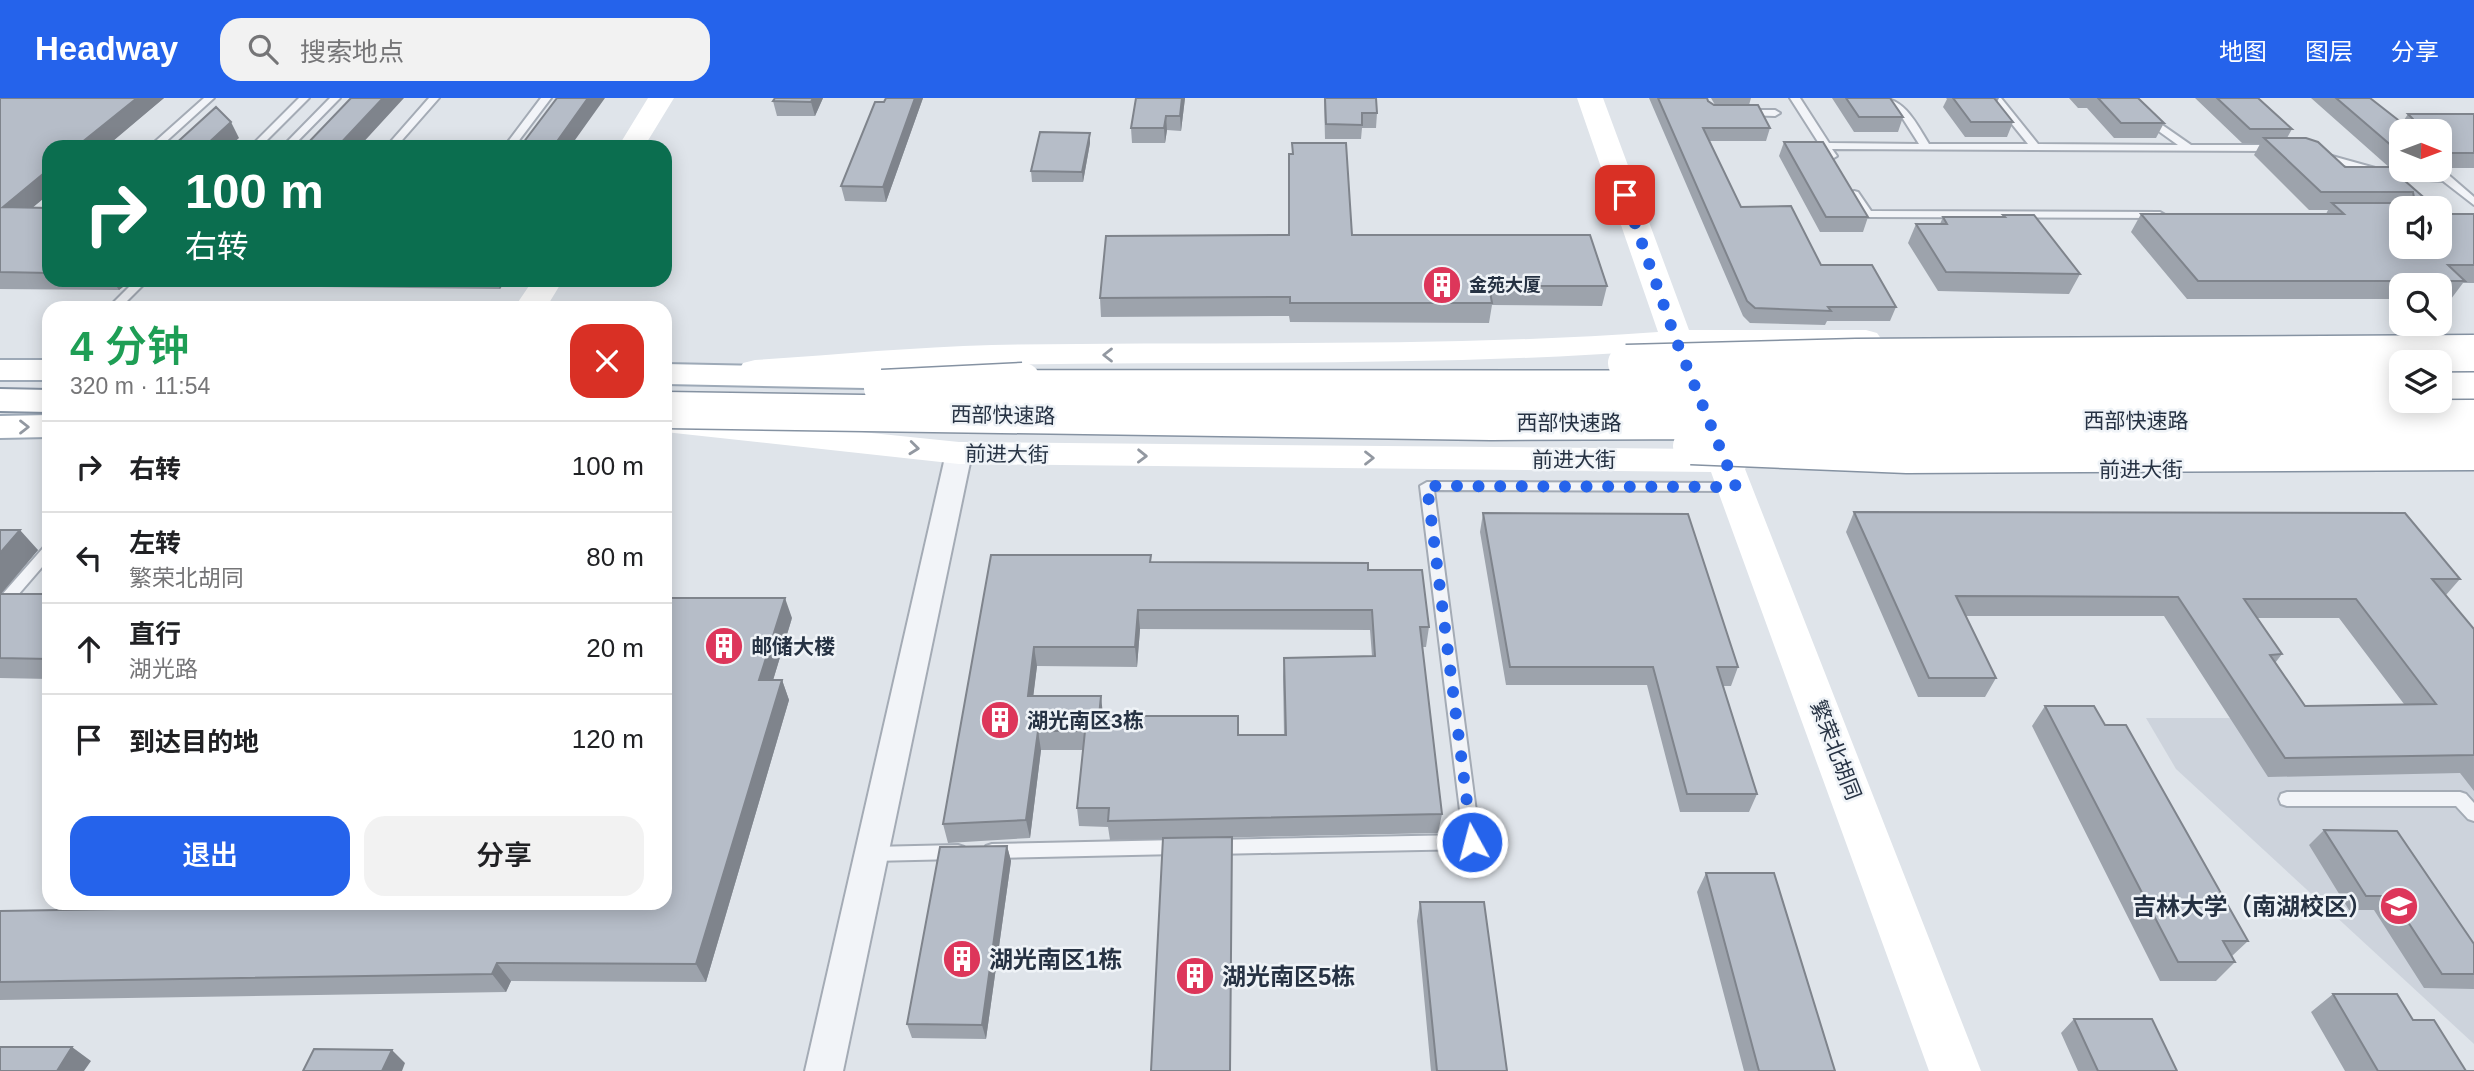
<!DOCTYPE html>
<html lang="zh">
<meta charset="utf-8">
<style>
body{margin:0;font-family:Helvetica,"Noto Sans SC",sans-serif;background:#f2f2f2;color:#202124;height:100vh;display:flex;flex-direction:column;font-size:26px;white-space:nowrap}
*{box-sizing:border-box;margin:0}
p{font-size:23px;color:#757577}
.icon{flex:none;width:38px;height:38px;fill:none;stroke:currentColor;stroke-width:2;stroke-linecap:round;stroke-linejoin:round}
.map{position:relative;flex:1;overflow:hidden}
.drawer{position:absolute;left:42px;top:203px;width:630px;height:609px;display:flex;flex-direction:column;background:#fff;border-radius:21px;box-shadow:0 4px 18px #0003}
.drawer>*{flex:none}
.top-card{position:absolute;left:42px;top:42px;width:630px;height:147px;border-radius:21px;box-shadow:0 4px 18px #0003;background:#0b6e4f;color:#fff;overflow:hidden}
.needle{width:46px;rotate:91deg}
.controls{position:absolute;left:2389px;top:21px;display:grid;gap:14px}
.controls a{display:grid;place-items:center;width:63px;height:63px;border-radius:14px;background:#fff;box-shadow:0 4px 18px #0003;font-size:35px}
.pin{position:absolute;display:grid;place-items:center;width:60px;height:60px;color:#fff;margin:-30px;border-radius:14px;box-shadow:0 4px 10px #0006}
.me{position:absolute;width:77px;margin:-38px;rotate:353deg;stroke-linejoin:round;filter:drop-shadow(0 0 5px #0008)}
.turn{display:flex;align-items:center;gap:24px;height:147px;padding:0 28px;font-size:32px}
.turn .icon{width:91px;height:91px;stroke-width:2.5}
.turn b{display:block;font-size:49px;line-height:60px}
.round{display:grid;place-items:center;flex:none;width:74px;height:74px;border-radius:21px;background:#f2f2f2}
.headline{display:flex;align-items:center;justify-content:space-between;height:119px;padding:0 28px}
h1{font-size:42px;font-weight:600;line-height:52px;color:#1e9e55}
.action{display:flex;gap:14px;margin-top:auto;padding:14px 28px}
.action a{flex:1;height:80px;border-radius:21px;background:#2563eb;color:#fff;font-size:28px;font-weight:600;line-height:80px;text-align:center}
.action a+a{background:#f2f2f2;color:#202124}
ul{padding:0;list-style:none}
li{display:flex;align-items:center;gap:21px;height:91px;padding:0 28px;border-top:2px solid #e0e0e0}
li div{flex:1}
li b{display:block;font-size:26px}
li em{font-style:normal}
header{display:flex;align-items:center;gap:42px;box-sizing:border-box;height:98px;padding:0 35px;background:#2563eb;color:#fff}
header strong{font-size:33px}
nav{display:flex;gap:38px;margin-inline-start:auto;font-size:24px}
.search{width:490px;height:63px;background:#f2f2f2;display:flex;align-items:center;gap:18px;box-sizing:border-box;padding:0 24px;border-radius:21px;color:#757577;font-size:26px}
.map>svg:first-child{display:block}
.built{fill:#cdd3dc}
.lines{fill:none;stroke-linecap:round;stroke-linejoin:round}
.lane-casing{stroke:#a4abb5;stroke-width:4}
.street-casing{stroke:#a4abb5;stroke-width:4}
.primary-casing{stroke:#9da9b7;stroke-width:4}
.highway-casing{stroke:#8592a2;stroke-width:4}
.lane{fill:#f2f4f8;fill-rule:evenodd}
.street{fill:#f2f4f8;fill-rule:evenodd}
.secondary{fill:#fff;fill-rule:evenodd}
.primary{fill:#fff;fill-rule:evenodd}
.highway{fill:#fff;fill-rule:evenodd}
.highway-bridge-casing{stroke:#8592a2;stroke-width:39;stroke-linecap:butt}
.highway-bridge{stroke:#fff;stroke-width:36}
.wall{fill:#9da3ac;fill-rule:evenodd}
.shaded-wall{fill:#7f848c}
.building{fill:#b6bdc8;stroke:#7f848c;stroke-width:2;fill-rule:evenodd}
.oneway{stroke:#9298a1}
.route{stroke:#2563eb;stroke-width:12;stroke-dasharray:0 21.6}
.labels{text-anchor:middle;dominant-baseline:central;stroke-width:5;stroke-linejoin:round;paint-order:stroke}
.far-poi-label{font-size:18px;font-weight:bold;fill:#263243;stroke:#eff3f7;text-anchor:start}
.street-label{font-size:21px;fill:#263243;stroke:#eff3f7}
.poi-label{font-size:21px;font-weight:bold;fill:#263243;stroke:#eff3f7;text-anchor:start}
.near-poi-label{font-size:24px;font-weight:bold;fill:#263243;stroke:#eff3f7;text-anchor:start}
</style>
<header>
<strong>Headway</strong>
<div class="search"><svg class="icon" aria-label="search" viewBox="0 0 24 24"><circle cx="10" cy="10" r="6"/><path d="M15 15l6 6"/></svg>搜索地点</div>
<nav><a>地图</a><a>图层</a><a>分享</a></nav>
</header>
<div class="map">
<svg width="2474" height="973" viewBox="0 0 2474 973">
<rect width="100%" height="100%" fill="#dfe4ea"/>
<!-- built -->
<path class="built" d="M2146,620H2474V946L2176,671Z"/>
<g class="lines">
<!-- lane casing -->
<g class="lane-casing">
<path id="lane" d="M204,0H214L160,49H149Z
M299,0H309L260,49H250Z
M330,0H340L292,49H282Z
M429,0H439L396,49H386Z
M541,0H551L514,49H504Z
M1790,0H1800L1829,45L1919,46L1898,13L1880,0C1905,0 1917,27 1929,46H2028L1991,0H2001L2038,46L2178,47L2139,19L2121,0H2131L2145,15L2191,47H2277L2282,50L2277,53L1832,51L1837,58L1832,61L1827,58Z
M1746,12H1775L1780,15L1775,18L1743,17L1741,15Z
M2321,55L2386,73L2436,76V73H2444L2474,99V107L2443,83L2386,79L2318,60L2316,58Z
M1854,93L1858,94L1871,113L2160,114L2165,117L2160,120L1868,119L1864,118L1849,96Z
M136,182H148L120,210H108Z
M1427,384L1735,385L1742,389L1735,393L1434,392L1480,744L1478,749L1472,751L1213,756L1207,754L1205,749L1207,744L1213,742L1463,737L1420,388Z
M49,447V461L5,512L0,513V499L44,449Z
M2287,694H2460L2466,696L2474,705V723L2468,721L2456,708H2287L2281,706L2279,701L2281,696Z
M1178,742L1184,744L1186,749L1184,754L1178,756L992,760L986,758L984,753L986,748L992,746Z
M958,747L964,749L966,754L964,759L958,761L872,763L866,761L864,756L866,751L872,749Z"/>
</g>
<!-- street casing -->
<g class="street-casing">
<path id="street" d="M959,347L968,349L972,355L843,973H805L946,355L950,349Z"/>
</g>
<!-- primary casing -->
<g class="primary-casing">
<path id="primary" d="M0,262H49V282H0Z
M665,266L918,271L930,274L934,281L930,288L918,291L665,286Z
M2440,266H2474V286H2440Z
M49,317V339L0,340V318Z"/>
</g>
<!-- highway casing -->
<g class="highway-casing">
<path id="highway" d="M2440,281H2474V301H2440Z
M0,291L49,292V314L0,313Z"/>
</g>
<!-- lane -->
<use href="#lane" class="lane"/>
<!-- street -->
<use href="#street" class="street"/>
<!-- secondary -->
<path class="secondary" d="M648,0H674L644,49H618Z
M1577,0H1603L1689,232H1866L1877,235L1882,242L1877,249L1866,252H1696L1701,265L1697,272L1685,275L1673,272L1664,252C1441,269 1217,263 993,267C914,268 834,277 755,282L743,279L739,272L743,265L755,262C834,257 913,249 992,247C1214,243 1436,250 1658,234Z
M533,182H563L546,210H514Z
M676,315L959,344L1703,351L1699,340L1704,332L1716,329L1728,332L1738,353L1745,355L1751,363L1745,371L1981,973H1929L1711,374L959,366L665,334V318Z"/>
<!-- primary -->
<use href="#primary" class="primary"/>
<!-- highway -->
<use href="#highway" class="highway"/>
<!-- highway-bridge casing -->
<g class="highway-bridge-casing">
<path id="highway-bridge" d="M1626,265L1856,259L2474,255
M882,290L1023,283
M996,290L2401,291
M665,312L1491,324L2474,320
M1691,348L1907,357L2474,354"/>
</g>
<!-- highway-bridge -->
<use href="#highway-bridge" class="highway-bridge"/>
</g>
<!-- wall -->
<path class="wall" d="M0,0H164L33,109L49,110V182H132L119,192L0,191Z
M823,0L815,18H777L773,3Z
M886,0H923L886,104L845,103L841,88Z
M1136,0H1185L1181,33L1167,32L1165,45H1132L1131,30Z
M1324,0H1376L1377,15L1376,30H1362L1361,41H1325Z
M1649,0H1707L1708,3L1715,7L1711,0H1751L1749,7L1770,30L1766,43H1709L1741,109L1821,167L1896,209L1890,223H1827L1825,227L1750,225L1743,218Z
M1832,0H1890L1903,19L1898,34H1854Z
M1946,0H1999L1997,4L2013,24L2007,39H1965L1943,9L1947,1Z
M2069,0H2138L2164,25L2156,40H2114L2087,10H2078Z
M2195,0H2258L2292,31L2287,40L2345,69H2389L2443,116H2474V185H2463L2451,201H2440V187H2401V201H2187L2131,134L2141,116H2326L2328,112H2309L2254,57L2260,46L2242,45Z
M2311,0H2370L2402,25L2408,16H2474V70H2440V33H2401V70H2390Z
M1090,35V45L1083,84H1032L1031,73Z
M1784,44L1868,119L1863,134H1820L1779,58Z
M1292,45L1352,137L1607,188L1602,208L1492,207L1489,225L1290,224L1289,218L1101,219L1100,200L1288,137L1289,56H1292Z
M2003,117L2080,176L2069,196L1938,193L1908,145L1916,126H1940L1943,119H2002Z
M143,182H506L500,191L146,187Z
M1854,414L2460,481L2446,497L2474,531V693L2460,675L2268,679L2164,518H1966L1996,580L1985,599H1918L1846,434ZM2257,520H2339L2404,606L2305,608L2275,565L2282,556Z
M1483,415L1738,569L1731,588H1723L1757,696L1749,714H1680L1647,587H1506L1480,434Z
M0,432L38,452L1,496H49V581L0,580Z
M991,457H1151V464L1368,472L1429,529L1426,549H1422L1442,716L1438,735L1110,742L1108,729L1079,728L1077,710L1083,652H1041L1030,740L948,745L943,726ZM1140,531L1370,532L1372,558L1284,560L1283,579L1284,637H1238L1103,618L1033,598L1037,568L1137,569Z
M792,520L773,582H782L789,602L706,884L511,883L506,894L0,902V813L665,805Z
M2045,608L2105,627L2248,843L2232,858L2235,864L2216,883H2160L2032,628Z
M2324,732L2474,846V891L2424,890L2374,812H2349L2309,747Z
M1007,748L1011,763L986,941L912,940L907,926Z
M1706,775L1835,973H1744L1697,794Z
M1420,804L1507,973H1431L1417,823Z
M2333,896L2413,922L2466,973H2474H2345L2311,914Z
M2074,921L2177,973H2078L2061,935Z"/>
<!-- shaded-wall -->
<path class="shaded-wall" d="M137,0H164L106,49H76Z
M383,0H404L359,49H337Z
M588,0H605L570,49H553Z
M813,0H823L815,18L811,4Z
M915,0H923L886,104L883,89Z
M1182,0H1185L1181,33L1180,18Z
M1166,18L1167,32L1165,45L1164,30Z
M231,24L239,40L229,49H204Z
M1090,35V45L1083,84L1082,74Z
M49,71V96L14,125L3,109Z
M112,182H132L119,192Z
M496,182H506L500,191Z
M20,432L38,452L0,497V455Z
M785,500L792,520L767,602L759,582Z
M1138,512L1140,531L1137,569L1135,549Z
M1034,549L1037,568L1031,617L1028,598Z
M782,582L789,602L706,884L696,866Z
M1101,598L1103,617L1101,637L1099,618Z
M1038,633L1041,652L1030,740L1026,722Z
M1007,748L1011,763L986,941L982,927Z
M497,865L511,883L506,894L492,876Z
M72,949L91,963L84,973H57Z
M392,952L405,965L402,973H382Z"/>
<!-- building -->
<path class="building" d="M0,0H137L76,49H49V71L3,109L49,110V175L0,174Z
M351,0H383L337,49H304Z
M557,0H588L553,49H520Z
M775,0H813L811,4L773,3Z
M886,0H915L883,89L841,88L875,4H884Z
M1136,0H1182L1180,18H1166L1164,30H1131Z
M1325,0H1376L1377,15H1362V27L1326,26Z
M1658,0H1707L1708,3L1714,7H1758L1770,30H1703L1741,109L1791,108L1821,167H1872L1896,209H1828L1831,213L1755,210L1747,203Z
M1846,0H1890L1903,19H1859Z
M1953,0H1994L2013,24H1971Z
M2098,0H2138L2164,25H2121Z
M2217,0H2258L2292,31H2250Z
M2336,0H2370L2411,32L2413,21L2408,16H2474V55H2440V33H2401V55H2400Z
M216,9L231,24L204,49H172Z
M1040,34L1090,35L1082,74L1031,73Z
M2264,40H2306L2318,44L2345,69H2389L2436,110H2401V149H2440V113L2443,116H2474V167H2448L2465,183H2198L2141,116H2344L2332,105H2415L2413,94H2321Z
M1784,44H1823L1868,119H1826Z
M1292,45H1346L1352,137H1590L1607,188H1489L1492,205H1290V199L1100,200L1106,138L1289,137V56H1293Z
M2003,117H2034L2080,176L1946,174L1916,126H1947L1943,119H2005Z
M1854,414L2405,415L2460,481H2432L2474,531V657L2285,660L2178,499L1956,498L1996,580H1929ZM2244,501H2356L2436,606L2305,608L2270,557L2282,556Z
M1483,415L1688,416L1738,569H1717L1757,696H1687L1653,569H1510Z
M0,432H20L0,455Z
M991,457H1151L1150,464L1368,465V472H1422L1429,529H1420L1442,716L1108,723L1109,710H1077L1085,633H1038L1026,722L943,726ZM1138,512H1372L1375,558L1284,560L1286,637H1238V618H1099L1101,598H1028L1034,549H1135Z
M0,496H49V561L0,560Z
M665,500H785L759,582H782L696,866L497,865L492,876L0,884V813L476,805H665Z
M2045,608H2094L2105,627H2126L2248,843H2223L2235,864H2178Z
M2324,732L2397,733L2474,846V876H2442L2391,798H2366Z
M1232,739L1230,973H1151L1163,740Z
M1007,748L982,927L907,926L940,749Z
M1706,775H1774L1835,973H1759Z
M1420,804H1484L1507,973H1437Z
M2333,896H2397L2413,922H2434L2466,973H2474H2378Z
M2074,921H2152L2177,973H2098Z
M0,949H72L57,973H0Z
M314,951L392,952L382,973H303Z"/>
<!-- one-way arrows -->
<defs><path id="oneway-chevron" d="M-2-3.5L2.5 0L-2 3.5" fill="none" stroke-width="1.6" stroke-linecap="round" stroke-linejoin="round" transform="scale(1.75)"/></defs>
<g class="oneway">
<use href="#oneway-chevron" transform="translate(1108 257) rotate(-180)"/>
<use href="#oneway-chevron" transform="translate(24 329)"/>
<use href="#oneway-chevron" transform="translate(914 350) rotate(6)"/>
<use href="#oneway-chevron" transform="translate(1142 358) rotate(1)"/>
<use href="#oneway-chevron" transform="translate(1369 360)"/>
</g>
<g class="lines">
<!-- route -->
<path class="route" d="M1472,744L1427,388L1736,389L1676,242L1625,97"/>
</g>
<!-- icons -->
<defs>
<g id="building-disc" transform="scale(2.0125)"><circle r="9.5" fill="#dd365a" stroke="#eff3f7"/><path d="M-4-6H4V6H1V3H-1V6H-4ZM-2.5-4.3h1.7v1.8h-1.7ZM.8-4.3h1.7v1.8H.8ZM-2.5-1h1.7V.8h-1.7ZM.8-1h1.7V.8H.8Z" fill="#fff"/></g>
<g id="university-disc" transform="scale(2.0125)"><circle r="9.5" fill="#dd365a" stroke="#eff3f7"/><path d="M0-5L7-2L0 1L-7-2ZM-4 1L0 2.5L4 1V4Q0 6-4 4Z" fill="#fff"/></g>
</defs>
<g fill-rule="evenodd">
<use href="#building-disc" x="1442" y="187"/>
<use href="#building-disc" x="724" y="548"/>
<use href="#building-disc" x="1000" y="622"/>
<use href="#university-disc" x="2399" y="808"/>
<use href="#building-disc" x="962" y="861"/>
<use href="#building-disc" x="1195" y="878"/>
</g>
<g class="labels">
<!-- far-poi labels -->
<g class="far-poi-label">
<text x="1469" y="187">金苑大厦</text>
</g>
<!-- street labels -->
<g class="street-label">
<text transform="translate(1003 317) rotate(1)">西部快速路</text>
<text x="2136" y="322">西部快速路</text>
<text x="1569" y="324">西部快速路</text>
<text transform="translate(1007 356) rotate(1)">前进大街</text>
<text x="1574" y="361">前进大街</text>
<text x="2141" y="371">前进大街</text>
<text transform="translate(1836 652) rotate(69)">繁荣北胡同</text>
</g>
<!-- poi labels -->
<g class="poi-label">
<text x="751" y="548">邮储大楼</text>
<text x="1027" y="622">湖光南区3栋</text>
</g>
<!-- near-poi labels -->
<g class="near-poi-label">
<text x="2372" y="808" text-anchor="end">吉林大学（南湖校区）</text>
<text x="989" y="861">湖光南区1栋</text>
<text x="1222" y="878">湖光南区5栋</text>
</g>
</g>
</svg>
<div class="controls">
<a><svg class="needle" viewBox="-14 -14 28 28"><path d="M0-13l5 13h-10z" fill="#e53935"/><path d="M0 13l5-13h-10z" fill="#757577"/></svg></a>
<a><svg class="icon" aria-label="sound" viewBox="0 0 24 24"><path d="M4 9h4l5-4v14l-5-4H4zM17 9q2 3 0 6"/></svg></a>
<a><svg class="icon" aria-label="search" viewBox="0 0 24 24"><circle cx="10" cy="10" r="6"/><path d="M15 15l6 6"/></svg></a>
<a><svg class="icon" aria-label="layers" viewBox="0 0 24 24"><path d="M12 4l9 5-9 5-9-5zM3 14l9 5 9-5"/></svg></a>
</div>
<div class="pin" style="left:1625px;top:97px;background:#d93025"><svg class="icon" aria-label="arrive" viewBox="0 0 24 24"><path d="M6 21V4h12l-3 4 3 4H6"/></svg></div>
<svg class="me" style="left:1472px;top:744px" viewBox="-20 -20 40 40"><circle r="17" fill="#2563eb" stroke="#fff" stroke-width="3"/><path d="M0-11L8 9 0 5-8 9z" fill="#fff"/></svg>
<div class="top-card">
<div class="turn"><svg class="icon" aria-label="right" viewBox="0 0 24 24"><path d="M7 20v-9h11M14 6l5 5-5 5"/></svg><div><b>100 m</b>右转</div></div>
</div>
<section class="drawer">
<div class="headline"><div><h1>4 分钟</h1><p>320 m · 11:54</p></div><a class="round" style="background:#d93025;color:#fff"><svg class="icon" aria-label="close" viewBox="0 0 24 24"><path d="M6 6l12 12M18 6L6 18"/></svg></a></div>
<ul>
<li><svg class="icon" aria-label="right" viewBox="0 0 24 24"><path d="M7 20v-9h11M14 6l5 5-5 5"/></svg><div><b>右转</b></div><em>100 m</em></li>
<li><svg class="icon" aria-label="left" viewBox="0 0 24 24"><path d="M17 20v-9H6M10 6l-5 5 5 5"/></svg><div><b>左转</b><p>繁荣北胡同</p></div><em>80 m</em></li>
<li><svg class="icon" aria-label="ahead" viewBox="0 0 24 24"><path d="M12 20V5M6 11l6-6 6 6"/></svg><div><b>直行</b><p>湖光路</p></div><em>20 m</em></li>
<li><svg class="icon" aria-label="arrive" viewBox="0 0 24 24"><path d="M6 21V4h12l-3 4 3 4H6"/></svg><div><b>到达目的地</b></div><em>120 m</em></li>
</ul>
<div class="action"><a>退出</a><a>分享</a></div>
</section>
</div>
